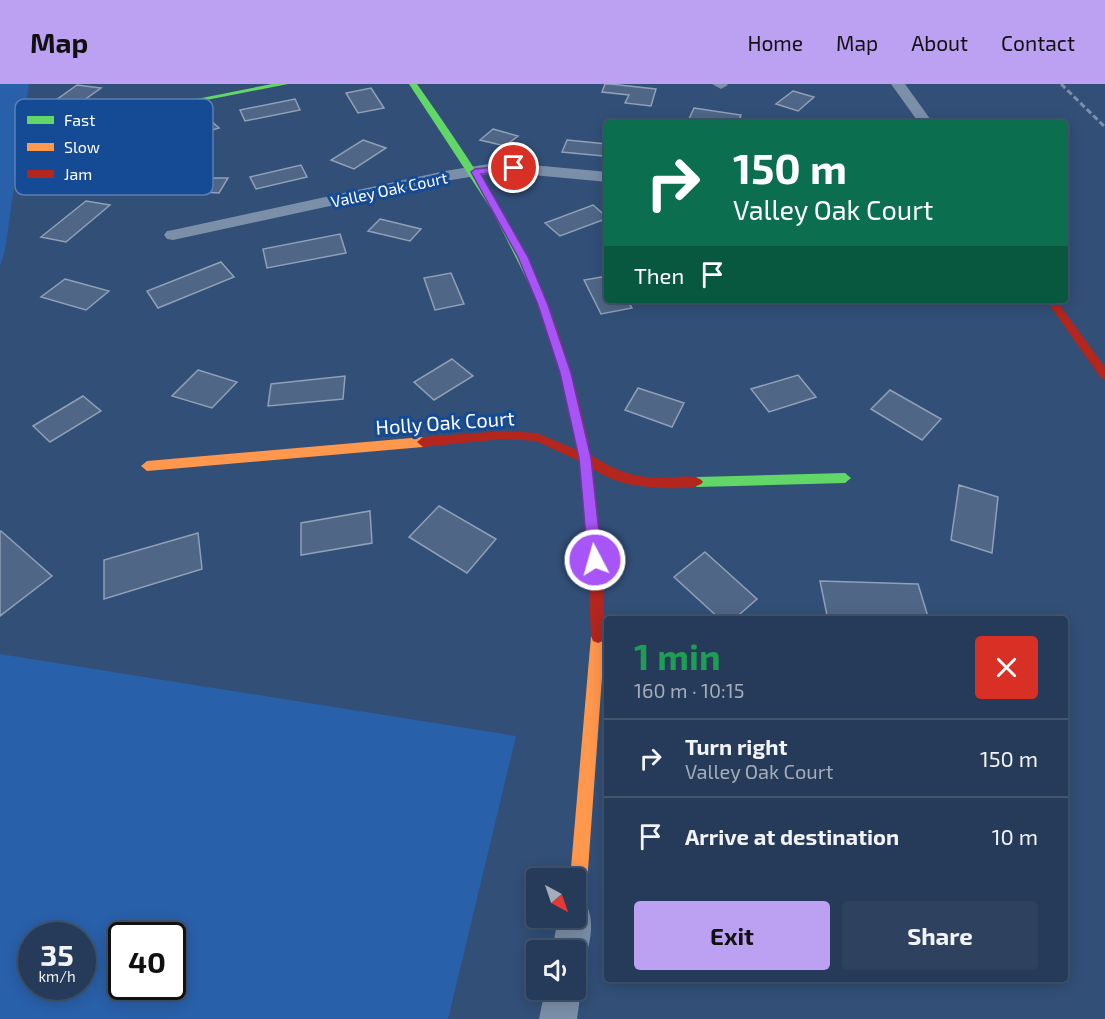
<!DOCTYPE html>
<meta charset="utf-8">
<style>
body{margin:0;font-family:"Exo 2",sans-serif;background:#2e425f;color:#f1f3f6;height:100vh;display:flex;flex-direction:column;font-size:22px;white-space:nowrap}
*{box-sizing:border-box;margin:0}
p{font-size:20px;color:#a4adba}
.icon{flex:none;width:33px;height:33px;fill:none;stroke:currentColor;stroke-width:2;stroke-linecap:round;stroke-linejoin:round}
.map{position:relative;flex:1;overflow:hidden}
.drawer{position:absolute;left:604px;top:532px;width:464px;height:366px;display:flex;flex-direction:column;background:#263b59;border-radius:6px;box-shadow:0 3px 15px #0003,0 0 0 2px #42556f}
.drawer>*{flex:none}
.banner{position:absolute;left:604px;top:36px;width:464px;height:183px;border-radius:6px;box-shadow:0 3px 15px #0003,0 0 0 2px #42556f;background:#0b6e4f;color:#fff;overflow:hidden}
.needle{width:39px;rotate:140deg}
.buttons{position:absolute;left:526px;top:784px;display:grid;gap:12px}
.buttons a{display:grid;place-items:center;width:60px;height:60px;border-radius:6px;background:#263b59;box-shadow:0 3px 15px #0003,0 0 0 2px #42556f;font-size:30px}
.speed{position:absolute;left:18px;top:838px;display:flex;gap:12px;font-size:30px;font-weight:700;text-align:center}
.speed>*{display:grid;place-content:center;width:78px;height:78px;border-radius:50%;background:#263b59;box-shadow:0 3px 15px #0003,0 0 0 2px #42556f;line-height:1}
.speed small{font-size:15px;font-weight:400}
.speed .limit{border:3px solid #111;border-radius:9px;background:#fff;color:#111}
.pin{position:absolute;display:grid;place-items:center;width:51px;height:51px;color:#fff;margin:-26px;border:3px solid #fff;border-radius:50%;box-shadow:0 2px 6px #0007}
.me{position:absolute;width:66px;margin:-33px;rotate:354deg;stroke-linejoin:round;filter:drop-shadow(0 0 4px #0008)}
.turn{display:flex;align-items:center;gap:21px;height:126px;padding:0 30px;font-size:27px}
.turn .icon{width:78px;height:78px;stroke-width:2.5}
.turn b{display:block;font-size:42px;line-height:51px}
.then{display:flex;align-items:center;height:57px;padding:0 30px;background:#0003;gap:12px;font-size:22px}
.round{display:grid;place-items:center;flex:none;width:63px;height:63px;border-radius:6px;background:#2e425f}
.overview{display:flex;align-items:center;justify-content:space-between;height:102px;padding:0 30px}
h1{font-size:36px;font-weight:700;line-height:45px;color:#1e9e55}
.action{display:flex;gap:12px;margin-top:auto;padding:12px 30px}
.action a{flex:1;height:69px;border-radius:6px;background:#bca0f2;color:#111;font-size:24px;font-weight:700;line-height:69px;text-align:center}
.action a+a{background:#2e425f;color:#f1f3f6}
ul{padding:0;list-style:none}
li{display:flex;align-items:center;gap:18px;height:78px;padding:0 30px;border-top:2px solid #42556f}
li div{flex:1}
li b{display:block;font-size:22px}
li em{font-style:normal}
header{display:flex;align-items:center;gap:36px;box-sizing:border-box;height:84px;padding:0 30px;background:#bca0f2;color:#111}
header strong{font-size:28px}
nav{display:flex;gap:33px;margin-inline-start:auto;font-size:21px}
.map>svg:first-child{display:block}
.green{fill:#2960aa;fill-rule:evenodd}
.building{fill:#4f6686;stroke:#90a0b7;stroke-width:1.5}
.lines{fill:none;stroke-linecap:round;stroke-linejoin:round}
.street{fill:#7b8fa9;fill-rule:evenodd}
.fast{fill:#63d668;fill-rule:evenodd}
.slow{fill:#ff974d;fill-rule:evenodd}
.jam{fill:#b3261e;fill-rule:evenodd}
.rail{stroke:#7c8fa9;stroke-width:3;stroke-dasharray:6 3;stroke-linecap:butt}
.route{fill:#a855f7;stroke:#6d37a1;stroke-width:1.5}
.labels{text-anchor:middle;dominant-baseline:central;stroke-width:6;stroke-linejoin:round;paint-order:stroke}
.far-street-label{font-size:16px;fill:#fff;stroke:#154a94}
.street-label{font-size:20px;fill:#fff;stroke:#154a94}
.key{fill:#154a94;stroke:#5b80b4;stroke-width:1.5}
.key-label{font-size:16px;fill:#fff}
</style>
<header>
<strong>Map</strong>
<nav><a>Home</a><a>Map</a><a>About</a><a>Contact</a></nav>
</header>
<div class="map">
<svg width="1105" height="935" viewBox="0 0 1105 935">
<rect width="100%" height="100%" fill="#324f77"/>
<!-- green -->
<path class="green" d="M0,0H29L5,166L0,182Z
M0,570L516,652L448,935H0ZM32,852H82V903H32ZM122,852H172V903H122Z"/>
<!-- building -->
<path class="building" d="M605,0H610L656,5L651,22L625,19L629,11L602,8Z
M77,1L101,4L73,24L49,21Z
M371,4L384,24L358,29L346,9Z
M793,7L814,13L798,27L776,20Z
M295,15L300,26L245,37L240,26Z
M694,24L741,31L738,39H712L689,35Z
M209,35L219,44L162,62L153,52Z
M493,45L518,52L505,62L480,56Z
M363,56L386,64L354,85L331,76Z
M567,56L607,60L603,72L562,68Z
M301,81L307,93L256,105L250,93Z
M193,94H228L219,109L185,107Z
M86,117L110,121L66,158L41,153Z
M593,121L608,134L560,152L545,139Z
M380,135L421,145L410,157L368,147Z
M340,150L346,169L267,184L263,165Z
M221,178L234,193L158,224L147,207Z
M451,189L464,220L435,226L424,194Z
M608,192V216H627L632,224L601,230L584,196Z
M65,195L109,207L86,226L41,213Z
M452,275L473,292L434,316L414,298Z
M198,286L237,298L212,324L172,312Z
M798,291L816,313L769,328L751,305Z
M345,292L343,315L268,322L271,300Z
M638,304L684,319L672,343L625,326Z
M890,306L941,335L922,356L871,325Z
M83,312L101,327L50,358L33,342Z
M959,401L998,413L992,469L951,456Z
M439,422L496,455L467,489L409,453Z
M370,427L372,459L301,471V439Z
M1,447L52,492L0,532V448Z
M198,449L202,485L104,515V476Z
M705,468L757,515L733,536H721L674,493Z
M820,497L918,500L929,536H828Z"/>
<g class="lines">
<!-- street -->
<path class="street" d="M712,0H727L728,1L721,5Z
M891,0H905L933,39H919Z
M501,78L608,88V98L501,88L445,97L173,156L167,155L164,151L167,147L173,146L445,87Z
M576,817L587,822C595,840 590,861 583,880L576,882V867H552L558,834H576Z
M576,893L581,906L577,935H539L545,906H576Z"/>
<!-- fast -->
<path class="fast" d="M272,0H288L140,29L136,27Z
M409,0H417C464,67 510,135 544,210L543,212L539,213L534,210L493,128Z
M845,389L851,394L845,399L697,403L691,398L697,393Z"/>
<!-- slow -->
<path class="slow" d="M423,353L429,358L423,363L147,387L141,382L147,377Z
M598,545L603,547L605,552L585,827L582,833L576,836L571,834H576V795H570L591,552L593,547Z"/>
<!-- jam -->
<path class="jam" d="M539,207L544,210C565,262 580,316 591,371C613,386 635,394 662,394C674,394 697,389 703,398C696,409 642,403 628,400C615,397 604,392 593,385L601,463L605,552L603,557L598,559L593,557L591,552L586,440L579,377L536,357L502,355L423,363L417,358L423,353L502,347L537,349L577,366L561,290L534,210Z
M1046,216H1056L1105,283V295L1101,294Z"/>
<!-- rail -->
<path class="rail" d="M1061,0L1105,43"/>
</g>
<!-- route -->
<path class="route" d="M514,81L517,82V85L481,90L528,173L548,221L571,289L591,374L602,476L600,480H590L588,476L579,374L560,289L538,221L518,173L471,88L475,85Z"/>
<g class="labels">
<!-- far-street labels -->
<g class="far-street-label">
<text transform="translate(389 105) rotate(-12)">Valley Oak Court</text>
</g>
<!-- street labels -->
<g class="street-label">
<text transform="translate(445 338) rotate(-4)">Holly Oak Court</text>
</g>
</g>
<!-- legend -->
<rect x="15" y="15" width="198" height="96" rx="9" class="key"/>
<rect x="27" y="32" width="27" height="8" fill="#63d668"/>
<rect x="27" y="59" width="27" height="8" fill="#ff974d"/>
<rect x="27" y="86" width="27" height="8" fill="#b3261e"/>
<g class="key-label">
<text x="64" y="42">Fast</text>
<text x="64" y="69">Slow</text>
<text x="64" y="96">Jam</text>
</g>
</svg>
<div class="buttons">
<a><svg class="needle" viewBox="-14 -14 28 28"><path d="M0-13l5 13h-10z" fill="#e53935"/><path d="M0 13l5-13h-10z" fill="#a4adba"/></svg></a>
<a><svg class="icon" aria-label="sound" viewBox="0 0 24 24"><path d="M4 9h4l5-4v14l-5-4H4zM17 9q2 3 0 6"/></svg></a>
</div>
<div class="speed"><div>35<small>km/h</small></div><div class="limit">40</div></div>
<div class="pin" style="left:514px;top:84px;background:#d93025"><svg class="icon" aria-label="arrive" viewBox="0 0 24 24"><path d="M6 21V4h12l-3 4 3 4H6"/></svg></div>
<svg class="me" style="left:595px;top:476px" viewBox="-20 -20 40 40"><circle r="17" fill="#a855f7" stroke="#fff" stroke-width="3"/><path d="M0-11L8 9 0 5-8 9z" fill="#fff"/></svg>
<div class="banner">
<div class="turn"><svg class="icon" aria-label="right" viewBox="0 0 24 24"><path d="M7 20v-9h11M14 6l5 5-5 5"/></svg><div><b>150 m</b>Valley Oak Court</div></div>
<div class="then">Then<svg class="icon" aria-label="arrive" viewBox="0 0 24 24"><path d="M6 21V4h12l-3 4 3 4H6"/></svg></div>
</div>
<section class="drawer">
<div class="overview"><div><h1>1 min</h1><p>160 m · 10:15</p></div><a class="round" style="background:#d93025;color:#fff"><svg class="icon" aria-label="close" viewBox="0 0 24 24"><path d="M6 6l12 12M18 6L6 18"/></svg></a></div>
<ul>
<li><svg class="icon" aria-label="right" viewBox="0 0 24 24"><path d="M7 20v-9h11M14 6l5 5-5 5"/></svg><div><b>Turn right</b><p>Valley Oak Court</p></div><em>150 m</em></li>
<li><svg class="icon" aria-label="arrive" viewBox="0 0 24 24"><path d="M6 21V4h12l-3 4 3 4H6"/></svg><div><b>Arrive at destination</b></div><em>10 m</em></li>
</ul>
<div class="action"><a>Exit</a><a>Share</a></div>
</section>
</div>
